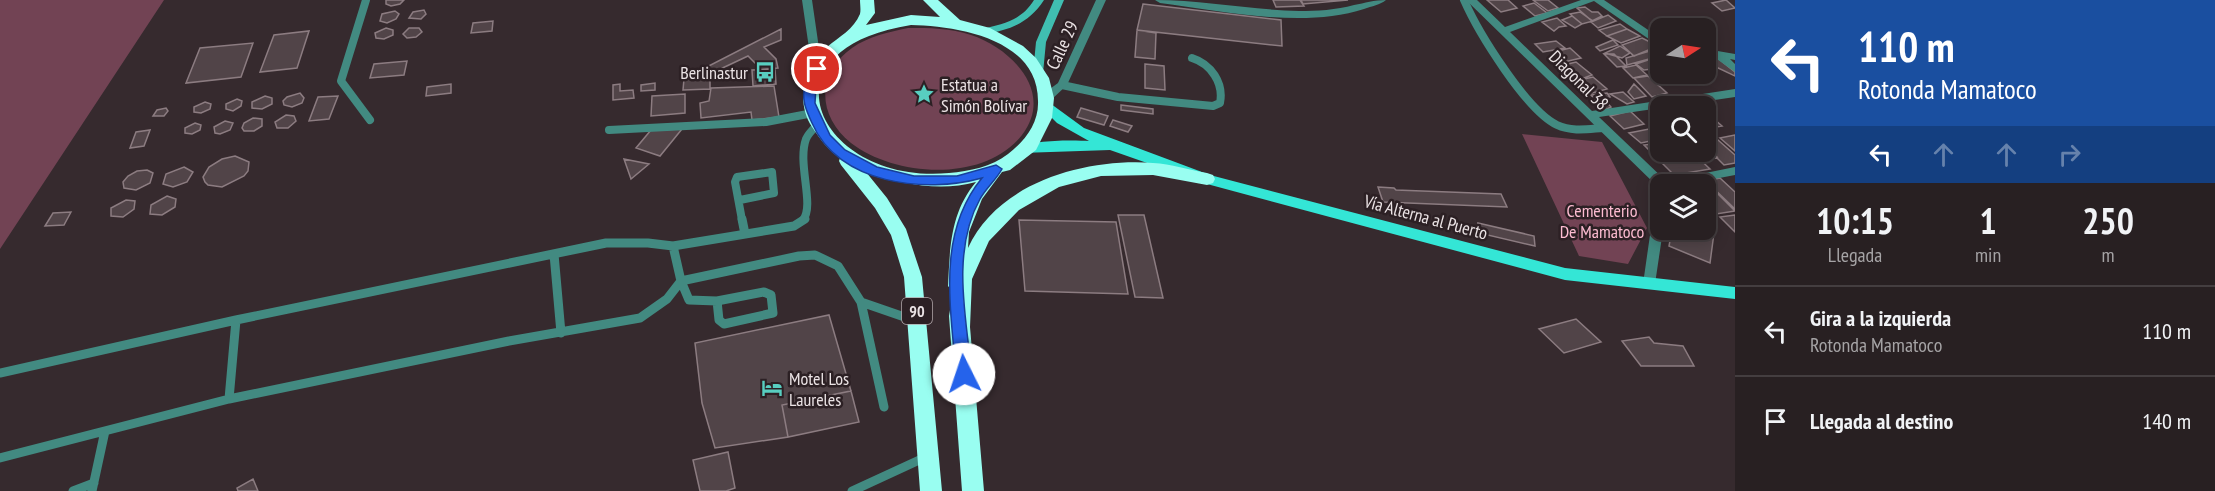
<!DOCTYPE html>
<html lang="es">
<meta charset="utf-8">
<style>
body{margin:0;font-family:"PT Sans Narrow",sans-serif;background:#30282a;color:#f1f3f6;height:100vh;display:flex;flex-direction:column;font-size:22px;white-space:nowrap}
*{box-sizing:border-box;margin:0}
p{font-size:20px;color:#a5a3a5}
.icon{flex:none;width:33px;height:33px;fill:none;stroke:currentColor;stroke-width:2;stroke-linecap:round;stroke-linejoin:round}
.map{position:relative;flex:1;overflow:hidden}
.side{display:flex;flex-direction:column;background:#282022;width:480px}
.side>*{flex:none}
.banner{background:#1a4fa0;color:#fff;overflow:hidden}
.needle{width:39px;rotate:78deg}
.controls{position:absolute;left:1650px;top:18px;display:grid;gap:12px}
.controls a{display:grid;place-items:center;width:66px;height:66px;border-radius:12px;background:#282022;box-shadow:0 3px 15px #0003,0 0 0 2px #443e40;font-size:30px}
.pin{position:absolute;display:grid;place-items:center;width:51px;height:51px;color:#fff;margin:-26px;border:3px solid #fff;border-radius:50%;box-shadow:0 2px 6px #0007}
.me{position:absolute;width:66px;margin:-33px;rotate:356deg;stroke-linejoin:round;filter:drop-shadow(0 0 4px #0008)}
.turn{display:flex;align-items:center;gap:21px;height:126px;padding:0 24px;font-size:27px}
.turn .icon{width:78px;height:78px;stroke-width:2.5}
.turn b{display:block;font-size:42px;line-height:51px}
.lanes{display:flex;align-items:center;height:57px;padding:0 24px;background:#0003;justify-content:center;gap:30px;direction:ltr}
.lanes .off{opacity:.35}
.eta{display:flex;justify-content:space-evenly;align-items:center;height:102px;text-align:center}
.eta b{font-size:36px;font-weight:700;line-height:42px}
ul{padding:0;list-style:none}
li{display:flex;align-items:center;gap:18px;height:90px;padding:0 24px;border-top:2px solid #443e40}
li div{flex:1}
li b{display:block;font-size:22px}
li em{font-style:normal}
main{display:flex;flex:1;min-height:0}
.map>svg:first-child{display:block}
.green{fill:#724354}
.building{fill:#514448;stroke:#8c7c81;stroke-width:1.5}
.lines{fill:none;stroke-linecap:round;stroke-linejoin:round}
.lane-far1{stroke:#428a81;stroke-width:8}
.lane{stroke:#428a81;stroke-width:9}
.street{fill:#428a81;fill-rule:evenodd}
.secondary{fill:#40beb1;fill-rule:evenodd}
.primary{fill:#34e6d6;fill-rule:evenodd}
.highway{fill:#99fef1;fill-rule:evenodd}
.route{fill:#2563eb;stroke:#184099;stroke-width:1.5}
.labels{text-anchor:middle;dominant-baseline:central;stroke-width:5;stroke-linejoin:round;paint-order:stroke}
.shield{fill:#2c2024;stroke:#b2a8ab;stroke-width:1.5}
.shield-label{font-size:16px;font-weight:bold;fill:#ebe3e5}
.street-label{font-size:18px;fill:#ebe3e5;stroke:#2c2024}
.poi-label{font-size:18px;fill:#ebe3e5;stroke:#2c2024;text-anchor:start}
.park-label{font-size:18px;fill:#fdbcd1;stroke:#2c2024}
</style>
<main>
<div class="map">
<svg width="1735" height="491" viewBox="0 0 1735 491">
<rect width="100%" height="100%" fill="#362a2e"/>
<!-- green -->
<path class="green" d="M0,0H164L0,249Z
M908,28C929,28 951,28 971,35C1011,48 1055,92 1022,135C984,183 895,177 851,143C817,116 816,73 852,48C869,36 889,32 908,28Z
M1522,134L1602,142L1647,228L1628,264L1579,256Z"/>
<!-- building -->
<path class="building" d="M386,0H404L400,4L391,6L386,4Z
M1273,0H1300L1304,6L1276,7Z
M1301,0H1348L1303,4Z
M1487,0H1508L1517,8L1501,12Z
M1533,0H1548L1558,8L1548,11Z
M1726,0L1735,8L1722,11L1712,3Z
M1534,3L1547,13L1535,16L1523,6Z
M1143,4L1281,20L1282,46L1137,30Z
M1585,7L1592,12H1598L1602,16L1592,21L1577,8Z
M424,10L426,14L421,19L409,18L413,12Z
M395,11L399,14L396,19L387,23L380,21L382,14Z
M1580,12L1587,17L1593,21L1582,24L1570,14Z
M1608,15L1616,21L1598,28L1591,22Z
M1572,16L1582,24L1575,28L1562,20Z
M1557,18L1566,26L1559,27L1554,31L1542,22Z
M493,21L492,31L471,33L473,23Z
M1620,24L1627,29L1607,36L1599,30Z
M386,28L393,30V35L384,39L376,38L375,33Z
M409,28H419L422,32L416,37L407,38L403,34Z
M781,29V40L764,47L776,59L778,68L757,70L756,64L748,56L714,72L717,75L710,77V89L683,90L684,79L706,78L699,71Z
M1627,29L1640,36L1621,43L1607,36Z
M1137,30L1156,33L1155,59L1135,57Z
M309,31L297,68L260,72L274,35Z
M1642,38L1658,46L1634,56L1622,45Z
M1613,40L1618,45L1600,51L1596,47Z
M1556,41L1565,48L1543,52L1535,44Z
M253,43L241,77L186,83L200,48Z
M1620,46L1630,53L1622,58L1605,53Z
M1570,48L1581,58L1564,62L1554,52Z
M1660,48V56L1627,65L1626,58Z
M1604,54H1614L1626,66L1617,67Z
M1715,56L1735,72V76L1714,66L1706,59V57Z
M1654,58L1660,64V68L1644,70L1636,64Z
M407,61L404,75L370,78L374,64Z
M1576,62L1592,75L1576,81L1560,66Z
M1145,64L1164,66L1165,90L1145,88Z
M1636,65L1647,75L1633,78L1623,68Z
M775,69L776,84L753,86L752,70Z
M1648,76L1667,93L1652,97L1634,78Z
M1593,77L1607,89L1589,94L1576,81Z
M655,83V90L641,91V85Z
M451,84V93L426,96L427,87Z
M620,84V91L633,90L634,98L613,100V85Z
M1634,84L1646,96L1634,99L1628,92Z
M774,86L779,117L752,120L751,112L701,118L700,103L709,101L711,88Z
M1623,92L1634,102L1627,104L1610,94Z
M300,93L304,98L302,103L292,107L284,105L283,101L287,97Z
M1607,93L1610,97L1603,98L1611,107L1605,110L1591,95Z
M685,94V113L651,116L652,96Z
M265,96L272,98V104L262,109L252,108V102Z
M338,96L329,119L309,121L318,97Z
M237,99L242,101L241,106L233,111L226,109V104Z
M205,102L211,104L210,109L201,113L194,112V107Z
M1121,105L1153,109V114L1121,110Z
M166,108L168,111L164,116H153L157,110Z
M1081,108L1108,116L1104,125L1077,117Z
M1630,111L1644,124L1624,129L1610,116Z
M1706,112L1722,126L1710,128L1706,124Z
M286,115L294,116L296,121L288,128H277L275,122Z
M253,118L262,119V126L254,131H244L242,128L244,123Z
M1113,120L1132,126L1128,132L1110,126Z
M225,121L233,123L230,130L220,134L215,133L214,127Z
M195,123L201,125L200,130L192,134L185,133V128Z
M682,129L660,156L636,148L651,130Z
M1649,129L1660,139L1641,143L1629,133Z
M150,130L144,146L130,148L136,132Z
M1735,135V151L1720,138Z
M1718,140L1735,155V163L1724,165L1706,147V142Z
M1660,143V152H1692L1710,169L1674,175L1644,145Z
M1706,147L1717,157L1702,160L1693,152H1706Z
M235,156L249,162L248,171L244,176L222,187L208,185L205,182L203,177L209,167L222,159Z
M624,159L649,164L631,179Z
M184,167L193,172L187,182L173,187L163,184L166,174Z
M147,170L153,173L150,183L136,190L124,188L123,182L128,176L137,171Z
M1720,178L1735,192V209L1706,181Z
M1704,180L1735,211L1716,214L1706,203V184L1685,183Z
M1378,187L1394,188L1396,190L1501,194L1507,207L1383,202Z
M167,196L176,199L175,207L162,215L150,214L151,205Z
M126,200L135,201L134,209L123,217L111,216V208Z
M71,212L64,225L45,226L53,213Z
M1118,215H1144L1163,298L1135,297Z
M1735,215V232L1720,217Z
M1019,220L1116,222L1128,294L1025,291Z
M1706,221L1714,233L1710,263L1669,246L1672,230H1706Z
M1478,223L1534,236L1535,246L1479,233Z
M829,315L851,391L782,405L788,437L715,448L702,403L695,343Z
M1576,319L1601,342L1564,353L1539,329Z
M1649,337L1654,343L1683,346L1694,366H1641L1622,341Z
M851,391L859,422L788,437L782,405Z
M728,452L735,488L726,491H700L693,460Z
M253,479L258,491H238L237,488Z"/>
<g class="lines">
<!-- lane-far1 -->
<path class="lane-far1" d="M366,0L341,81L370,120
M1464,0C1478,32 1526,110 1557,125C1572,132 1588,129 1603,128
M1062,85L1118,97L1213,106L1220,103C1224,83 1211,64 1192,58
M609,130L766,122L813,113
M740,200L774,193L772,172L737,177L735,182L742,220
M803,220C815,205 797,164 806,139C808,134 814,128 818,124"/>
<!-- lane -->
<path class="lane" d="M742,219L745,234
M673,246L681,281L689,300L717,301
M554,254L561,333
M764,292L771,295L773,313L724,324L719,320L717,301Z
M861,302L884,407
M0,373L236,320L606,243H648L673,246L794,226L805,219
M229,399L236,320
M0,458L229,399L509,341L640,318L667,299L681,281L799,256L815,255L838,266L861,302L916,321
M73,491L94,483
M92,491L105,431
M852,491L928,456"/>
<!-- street -->
<path class="street" d="M802,0H812L822,69L817,72L812,69Z
M1096,0H1106L1067,85L1051,100H1043L1042,97L1043,94L1058,83Z
M1155,0C1203,0 1251,10 1299,11C1317,11 1336,10 1354,5C1365,3 1374,0 1386,0C1380,5 1372,6 1364,9C1303,29 1223,11 1160,3Z
M1466,0H1477L1505,27L1581,0H1604L1660,38V45L1656,44L1594,1L1510,32L1592,111L1735,89V97L1599,117L1666,181L1735,167V175L1688,184H1660V188L1658,187Z
M1706,49L1735,54V60L1730,59L1735,64V72L1714,57L1706,55Z
M1660,203V230H1663L1655,284L1653,288H1645L1643,284L1654,207Z"/>
<!-- secondary -->
<path class="secondary" d="M1034,0H1044C1029,23 1010,30 984,34L979,31L981,29C1003,24 1021,21 1034,0Z
M1054,0H1064L1046,42L1043,73L1038,76L1033,73L1036,42Z"/>
<!-- primary -->
<path class="primary" d="M1047,101L1084,128L1210,175L1565,268L1735,287V299L1565,280L1207,184L1110,150L1021,153L1019,150C1027,139 1075,140 1089,141L1057,123L1040,106Z"/>
<!-- highway -->
<path class="highway" d="M860,0H874L875,13L866,25L911,15L940,17L923,0H938L960,20L990,28L1023,46L1036,58L1049,78L1054,98L1052,118L1036,150L1010,170L1002,172L982,199L969,232L968,248C998,182 1086,158 1153,163C1171,164 1189,170 1207,173L1213,175L1215,179L1213,183L1207,185L1153,175L1101,176L1059,187L1019,210L989,241L972,279L970,327L984,491H962L949,316L953,292L948,286C950,248 950,213 976,182C940,192 901,184 866,172L887,198L906,229L922,277L942,491H920L904,277L891,235L875,208L841,165L839,161L840,158C828,150 821,140 812,127C795,101 804,67 827,47C839,37 854,29 860,14C861,10 860,4 860,0ZM911,25C958,26 1038,39 1038,101C1039,123 1025,141 1008,154C991,167 970,171 949,173C820,185 753,50 911,25Z"/>
</g>
<!-- route -->
<path class="route" d="M817,65L823,69L816,86L815,103L830,135L845,150L877,167L914,176H957L996,165L1002,169C996,180 986,188 980,199C951,251 966,318 972,374L969,378L964,380L959,378L956,374C951,307 936,234 982,178C925,194 838,184 812,123C806,110 801,99 805,84C807,77 810,68 817,65Z"/>
<!-- icons -->
<defs>
<g id="bus-bare" transform="scale(1.62)"><path d="M-5-6H5V4H4V6H2V4H-2V6H-4V4H-5ZM-3.5-4V0h7V-4ZM-3.5 1.2v1.5H-2V1.2ZM2 1.2v1.5H3.5V1.2Z" fill="#58cec0" stroke="#2c2024" stroke-width="2.5" paint-order="stroke"/></g>
<g id="sight-bare" transform="scale(1.62)"><path d="M0-6L1.8-2.2L6-1.7L2.9 1.2L3.7 5.4L0 3.3L-3.7 5.4L-2.9 1.2L-6-1.7L-1.8-2.2Z" fill="#58cec0" stroke="#2c2024" stroke-width="2.5" paint-order="stroke"/></g>
<g id="hotel-bare" transform="scale(1.62)"><path d="M-6-4.5h1.5V1H6V5H4.5V3h-9V5H-6ZM-4 0a1.8 1.8 0 1 1 3.6 0ZM.5 0V-2.5h3Q6-2.5 6 0Z" fill="#58cec0" stroke="#2c2024" stroke-width="2.5" paint-order="stroke"/></g>
</defs>
<g fill-rule="evenodd">
<use href="#bus-bare" x="765" y="72"/>
<use href="#sight-bare" x="924" y="94"/>
<use href="#hotel-bare" x="772" y="388"/>
</g>
<g class="labels">
<!-- shield labels -->
<rect class="shield" x="902" y="298" width="30" height="26" rx="4.5"/>
<g class="shield-label">
<text x="917" y="311">90</text>
</g>
<!-- street labels -->
<g class="street-label">
<text transform="translate(1062 45) rotate(-65)">Calle 29</text>
<text transform="translate(1579 80) rotate(45)">Diagonal 38</text>
<text transform="translate(1426 217) rotate(15)">Vía Alterna al Puerto</text>
</g>
<!-- poi labels -->
<g class="poi-label">
<text x="748" y="72" text-anchor="end">Berlinastur</text>
<text x="941" y="84">Estatua a<tspan x="941" dy="21">Simón Bolívar</tspan></text>
<text x="789" y="378">Motel Los<tspan x="789" dy="21">Laureles</tspan></text>
</g>
<!-- park labels -->
<g class="park-label">
<text x="1602" y="210">Cementerio<tspan x="1602" dy="21">De Mamatoco</tspan></text>
</g>
</g>
</svg>
<div class="controls">
<a><svg class="needle" viewBox="-14 -14 28 28"><path d="M0-13l5 13h-10z" fill="#e53935"/><path d="M0 13l5-13h-10z" fill="#a5a3a5"/></svg></a>
<a><svg class="icon" aria-label="search" viewBox="0 0 24 24"><circle cx="10" cy="10" r="6"/><path d="M15 15l6 6"/></svg></a>
<a><svg class="icon" aria-label="layers" viewBox="0 0 24 24"><path d="M12 4l9 5-9 5-9-5zM3 14l9 5 9-5"/></svg></a>
</div>
<div class="pin" style="left:817px;top:69px;background:#d93025"><svg class="icon" aria-label="arrive" viewBox="0 0 24 24"><path d="M6 21V4h12l-3 4 3 4H6"/></svg></div>
<svg class="me" style="left:964px;top:374px" viewBox="-20 -20 40 40"><circle r="19" fill="#fff"/><path d="M0-13L10 11 0 6-10 11z" fill="#2563eb"/></svg>
</div>
<section class="side">
<div class="banner">
<div class="turn"><svg class="icon" aria-label="left" viewBox="0 0 24 24"><path d="M17 20v-9H6M10 6l-5 5 5 5"/></svg><div><b>110 m</b>Rotonda Mamatoco</div></div>
<div class="lanes"><svg class="icon" aria-label="left" viewBox="0 0 24 24"><path d="M17 20v-9H6M10 6l-5 5 5 5"/></svg><svg class="icon off" aria-label="ahead" viewBox="0 0 24 24"><path d="M12 20V5M6 11l6-6 6 6"/></svg><svg class="icon off" aria-label="ahead" viewBox="0 0 24 24"><path d="M12 20V5M6 11l6-6 6 6"/></svg><svg class="icon off" aria-label="right" viewBox="0 0 24 24"><path d="M7 20v-9h11M14 6l5 5-5 5"/></svg></div>
</div>
<div class="eta">
<div><b>10:15</b><p>Llegada</p></div>
<div><b>1</b><p>min</p></div>
<div><b>250</b><p>m</p></div>
</div>
<ul>
<li><svg class="icon" aria-label="left" viewBox="0 0 24 24"><path d="M17 20v-9H6M10 6l-5 5 5 5"/></svg><div><b>Gira a la izquierda</b><p>Rotonda Mamatoco</p></div><em>110 m</em></li>
<li><svg class="icon" aria-label="arrive" viewBox="0 0 24 24"><path d="M6 21V4h12l-3 4 3 4H6"/></svg><div><b>Llegada al destino</b></div><em>140 m</em></li>
</ul>
</section>
</main>
